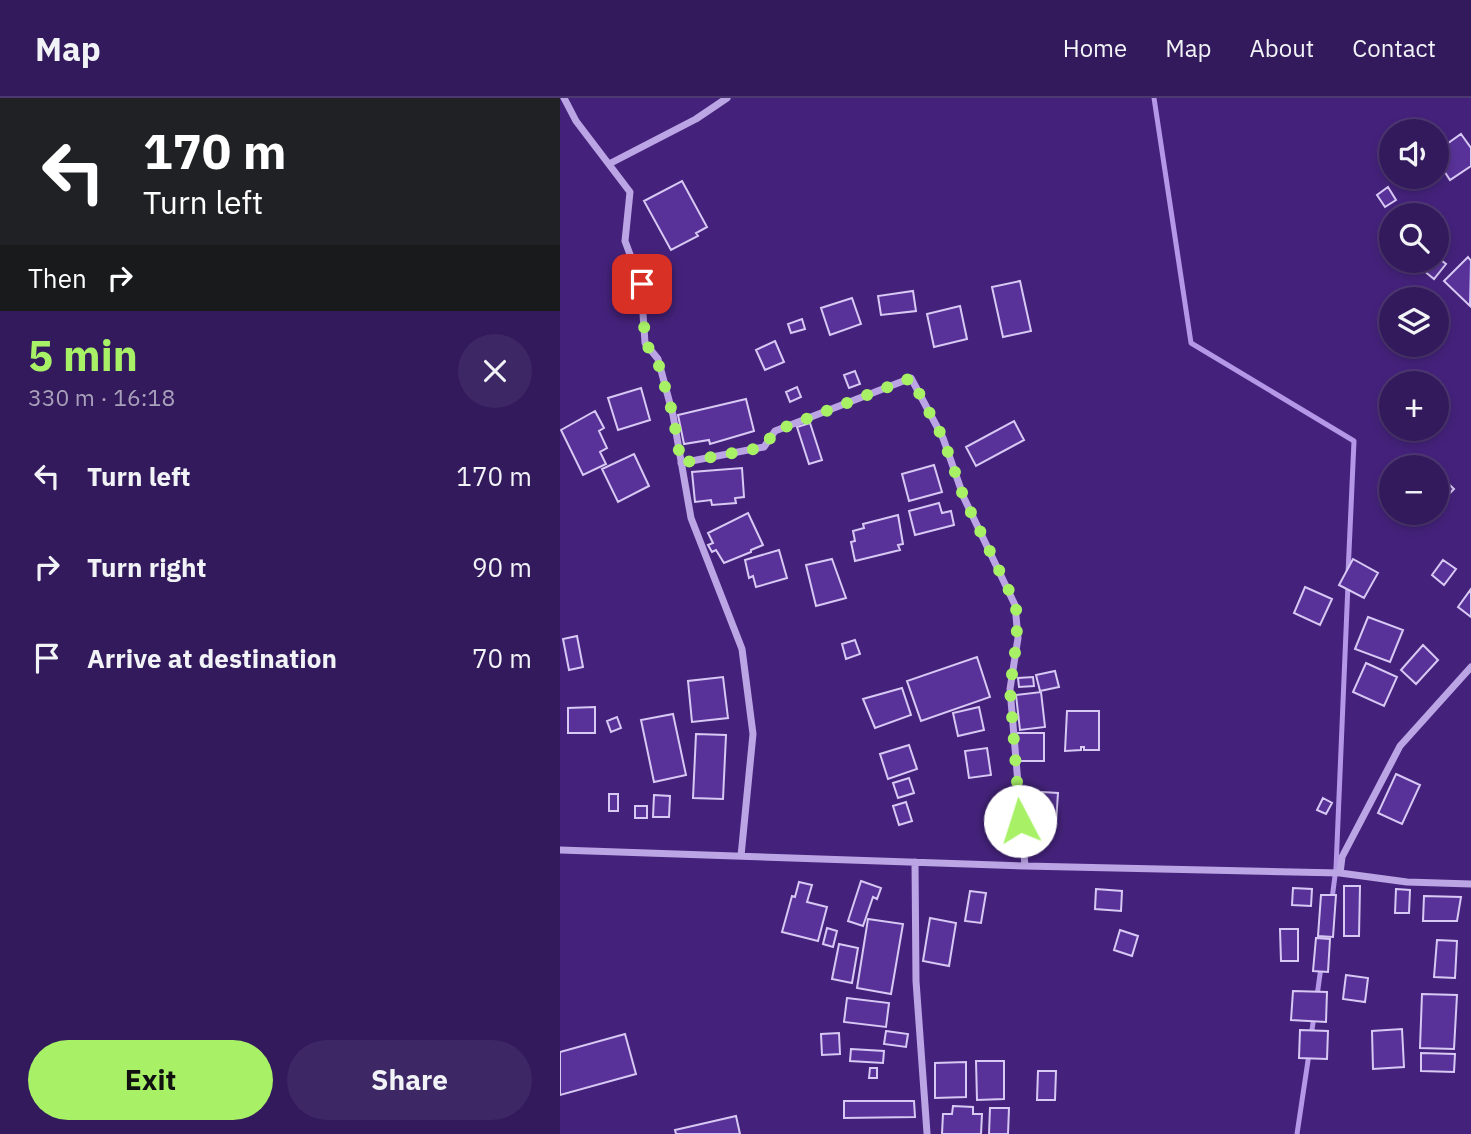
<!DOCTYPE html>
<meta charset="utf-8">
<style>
body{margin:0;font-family:"IBM Plex Sans",sans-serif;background:#3e2765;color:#f1f3f6;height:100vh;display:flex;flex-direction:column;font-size:26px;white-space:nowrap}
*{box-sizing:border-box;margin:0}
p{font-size:23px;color:#a9a1bb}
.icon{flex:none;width:38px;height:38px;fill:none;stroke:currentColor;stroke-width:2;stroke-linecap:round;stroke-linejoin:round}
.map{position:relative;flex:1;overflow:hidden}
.drawer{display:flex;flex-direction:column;background:#331a5c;width:560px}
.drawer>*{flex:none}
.guide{background:#202124;color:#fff;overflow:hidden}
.buttons{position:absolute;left:819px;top:21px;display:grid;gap:14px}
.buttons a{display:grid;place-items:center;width:70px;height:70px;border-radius:50%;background:#331a5c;box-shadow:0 4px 10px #0003,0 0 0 2px #4e3872;font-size:35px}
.pin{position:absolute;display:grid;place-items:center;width:60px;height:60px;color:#fff;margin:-30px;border-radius:14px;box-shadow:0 4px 10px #0006}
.me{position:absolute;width:77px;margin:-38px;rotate:355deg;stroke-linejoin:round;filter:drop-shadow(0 0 5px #0008)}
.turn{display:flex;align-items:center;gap:24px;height:147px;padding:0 28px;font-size:32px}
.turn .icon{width:91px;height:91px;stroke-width:2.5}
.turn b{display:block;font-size:49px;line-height:60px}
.then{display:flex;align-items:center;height:66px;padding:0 28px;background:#0003;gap:14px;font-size:26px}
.round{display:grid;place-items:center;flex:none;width:74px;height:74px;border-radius:37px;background:#3e2765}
.overview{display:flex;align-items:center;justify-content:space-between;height:119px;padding:0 28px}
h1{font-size:42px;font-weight:700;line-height:52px;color:#a8f167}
.button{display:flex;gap:14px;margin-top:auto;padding:14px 28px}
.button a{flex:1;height:80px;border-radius:42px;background:#a8f167;color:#111;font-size:28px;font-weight:700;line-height:80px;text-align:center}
.button a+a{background:#3e2765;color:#f1f3f6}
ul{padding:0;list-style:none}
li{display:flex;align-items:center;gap:21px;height:91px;padding:0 28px}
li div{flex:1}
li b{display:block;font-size:26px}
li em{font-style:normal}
header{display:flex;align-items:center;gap:42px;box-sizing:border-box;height:98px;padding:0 35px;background:#331a5c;border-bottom:2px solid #4e3872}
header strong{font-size:33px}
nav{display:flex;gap:38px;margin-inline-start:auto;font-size:24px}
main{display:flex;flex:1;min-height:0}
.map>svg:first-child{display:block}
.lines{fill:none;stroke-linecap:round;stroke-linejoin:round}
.stream{stroke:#b498e7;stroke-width:5}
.building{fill:#583298;stroke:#d8c8f4;stroke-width:2}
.street{stroke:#bca5e5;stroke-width:7}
.route{stroke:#a8f167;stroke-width:12;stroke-dasharray:0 21.6}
</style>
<header>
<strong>Map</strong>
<nav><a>Home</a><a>Map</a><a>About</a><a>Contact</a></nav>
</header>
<main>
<section class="drawer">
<div class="guide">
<div class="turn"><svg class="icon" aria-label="left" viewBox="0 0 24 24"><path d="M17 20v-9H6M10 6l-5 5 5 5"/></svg><div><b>170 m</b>Turn left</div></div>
<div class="then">Then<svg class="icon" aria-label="right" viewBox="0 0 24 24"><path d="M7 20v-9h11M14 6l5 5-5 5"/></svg></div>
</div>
<div class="overview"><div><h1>5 min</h1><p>330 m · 16:18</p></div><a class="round"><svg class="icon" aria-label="close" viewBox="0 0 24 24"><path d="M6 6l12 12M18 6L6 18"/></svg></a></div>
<ul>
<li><svg class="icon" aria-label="left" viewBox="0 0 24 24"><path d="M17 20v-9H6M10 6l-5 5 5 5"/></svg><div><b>Turn left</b></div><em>170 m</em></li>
<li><svg class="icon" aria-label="right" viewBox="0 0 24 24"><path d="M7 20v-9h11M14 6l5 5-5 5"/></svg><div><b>Turn right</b></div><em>90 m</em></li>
<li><svg class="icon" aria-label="arrive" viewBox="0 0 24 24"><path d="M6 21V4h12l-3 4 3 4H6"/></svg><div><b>Arrive at destination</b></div><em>70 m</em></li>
</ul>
<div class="button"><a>Exit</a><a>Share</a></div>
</section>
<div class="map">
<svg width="911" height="1036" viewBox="0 0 911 1036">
<rect width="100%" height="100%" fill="#44227b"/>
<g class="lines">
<!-- stream -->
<path class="stream" d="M594,0L631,245L794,343L788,476
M772,801L776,770L788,486
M757,898L761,869
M751,939L754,918
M737,1036L749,956"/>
</g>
<!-- building -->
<path class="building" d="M901,36L911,50V68L890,82L877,62V53Z
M122,83L147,129L136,135L138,138L111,152L84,103Z
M828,89L836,102L825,109L817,97Z
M877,159L886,166L874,181L852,163H877Z
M908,159L911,163L910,208L884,183Z
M460,183L471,233L443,239L432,189Z
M353,193L356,213L321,217L318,198Z
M292,200L301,226L270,237L261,210Z
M400,208L407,241L374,249L367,216Z
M242,221L245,231L231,235L228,226Z
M215,243L224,264L205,272L196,252Z
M295,273L300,286L289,290L284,277Z
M237,289L241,299L230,304L226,294Z
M81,290L90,322L58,332L48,300Z
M186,301L194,333L150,346L149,342L124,346L118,317Z
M35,313L44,330L39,333L47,350L40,354L46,366L23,377L1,332Z
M454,323L464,342L416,368L406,349Z
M250,325L262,362L249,366L237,329Z
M74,356L89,388L58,404L42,371Z
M374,367L382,394L349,403L342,376Z
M182,370L184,399L175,400L176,405L152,407L151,402L135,404L132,374Z
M877,375L894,391L877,408Z
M379,405L382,415L391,413L394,427L355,437L349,413Z
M188,415L203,447L191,452V454L164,465L156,452L152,454L148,447L153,445L148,435Z
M338,417L343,446L338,447L340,452L295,463L291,444L295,443L293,433L304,430L303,426Z
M219,452L227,480L196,489L193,478L189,480L185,462Z
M272,461L286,500L256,508L246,467Z
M793,461L818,475L804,500L779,487Z
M883,462L896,471L884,487L872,477Z
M745,489L772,501L760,527L734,515Z
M911,491V519L898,509Z
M808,519L843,532L830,564L795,551Z
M17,538L23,569L9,572L3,541Z
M295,542L300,556L286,561L282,546Z
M863,547L878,562L856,586L841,572Z
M417,559L430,599L361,623L347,583Z
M806,565L837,579L824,608L793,594Z
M495,573L499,589L480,593L476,577Z
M163,579L168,620L132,624L128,583Z
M473,579L474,588L459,589L458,580Z
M342,590L351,617L315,630L303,601Z
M481,594L485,629L460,632L456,597Z
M35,609V635H8V610Z
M419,609L424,632L398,638L393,615Z
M507,613H539V652H524V649H521V652L505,653Z
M113,616L126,677L94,684L81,622Z
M57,619L61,630L51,634L47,623Z
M457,635H484V663H457Z
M136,636L166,637L163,701L133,700Z
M349,647L357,671L328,681L320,656Z
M427,650L431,677L409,680L405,653Z
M836,676L860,687L842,726L818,715Z
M349,680L354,695L338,700L333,685Z
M482,694L498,695L496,725H480Z
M49,696H58V713H49Z
M94,697L110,698L109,719H93Z
M763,700L772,705L766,716L757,712Z
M346,704L352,723L339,727L333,708Z
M75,708H87V720H75Z
M301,783L321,790L317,801L313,799L303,828L288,823Z
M239,784L252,787L247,804L267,809L258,843L222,834L232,798L235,799Z
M784,788H800L799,838H784Z
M733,790L752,791L751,808L732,807Z
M536,791L562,793L561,813L535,811Z
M836,791L850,792L849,815H835Z
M410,793L426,795L421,825L405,823Z
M761,797H776L773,839L758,838Z
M864,798L901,799L897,823H863Z
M370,820L396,825L389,868L363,863Z
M308,821L343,826L331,896L297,890Z
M267,830L277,833L273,849L263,846Z
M720,831H738V863H721Z
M560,832L578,838L572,858L554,852Z
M756,840L770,841L768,874L753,873Z
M877,842L897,843L895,880L874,879Z
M279,846L298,850L292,885L272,881Z
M786,877L808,880L805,904L783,901Z
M733,893L767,894L766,924L731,922Z
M862,896L897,897L894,951L860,950Z
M287,900L329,905L326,929L284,924Z
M842,931L844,969L813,971L812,933Z
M740,932L768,933L767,961L739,960Z
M326,933L348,936L346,949L324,946Z
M279,935L280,956L262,957L261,936Z
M65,936L76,976L0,997V954Z
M291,951L324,953L323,965L290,963Z
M861,955L895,956L894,974L861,973Z
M416,963H444V1001L417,1002Z
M406,964V999L375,1000V965Z
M310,970H317V980H309Z
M478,973H496L495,1002H477Z
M284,1003H354L355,1019L284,1020Z
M393,1008L413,1009V1016H422L421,1036H382L383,1016H392Z
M430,1010H449L448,1036H429Z
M176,1018L180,1036H116L115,1032Z"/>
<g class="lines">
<!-- street -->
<path class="street" d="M4,0L16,23L70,94L65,143L81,186L85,245L98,261L113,317L131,420L182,551L193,636L181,758
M49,66L136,21L167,0
M121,365L204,349L215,333L351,280L383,340L404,400L455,507L458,540L450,591L465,768
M0,752L465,768L780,775L847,784L911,786
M355,764L356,883L367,1035
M780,775L782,759L840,648L911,569"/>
</g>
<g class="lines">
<!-- route -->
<path class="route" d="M82,186L85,245L97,261L113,317L121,365L204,349L215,333L351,280L383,340L404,400L456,507L457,540L450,591L460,723"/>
</g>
</svg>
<div class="buttons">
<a><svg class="icon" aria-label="sound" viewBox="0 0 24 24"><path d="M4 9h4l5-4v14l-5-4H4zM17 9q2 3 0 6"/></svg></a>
<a><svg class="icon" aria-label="search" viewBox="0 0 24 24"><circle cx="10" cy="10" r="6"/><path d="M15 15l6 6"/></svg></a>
<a><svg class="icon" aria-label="layers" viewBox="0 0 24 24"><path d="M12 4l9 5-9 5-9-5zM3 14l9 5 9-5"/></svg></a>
<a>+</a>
<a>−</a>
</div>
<div class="pin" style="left:82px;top:186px;background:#d93025"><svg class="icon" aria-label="arrive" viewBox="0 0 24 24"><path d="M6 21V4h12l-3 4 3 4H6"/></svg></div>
<svg class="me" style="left:460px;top:723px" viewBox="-20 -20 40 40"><circle r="19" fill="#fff"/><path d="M0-13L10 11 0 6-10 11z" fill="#a8f167"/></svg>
</div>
</main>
